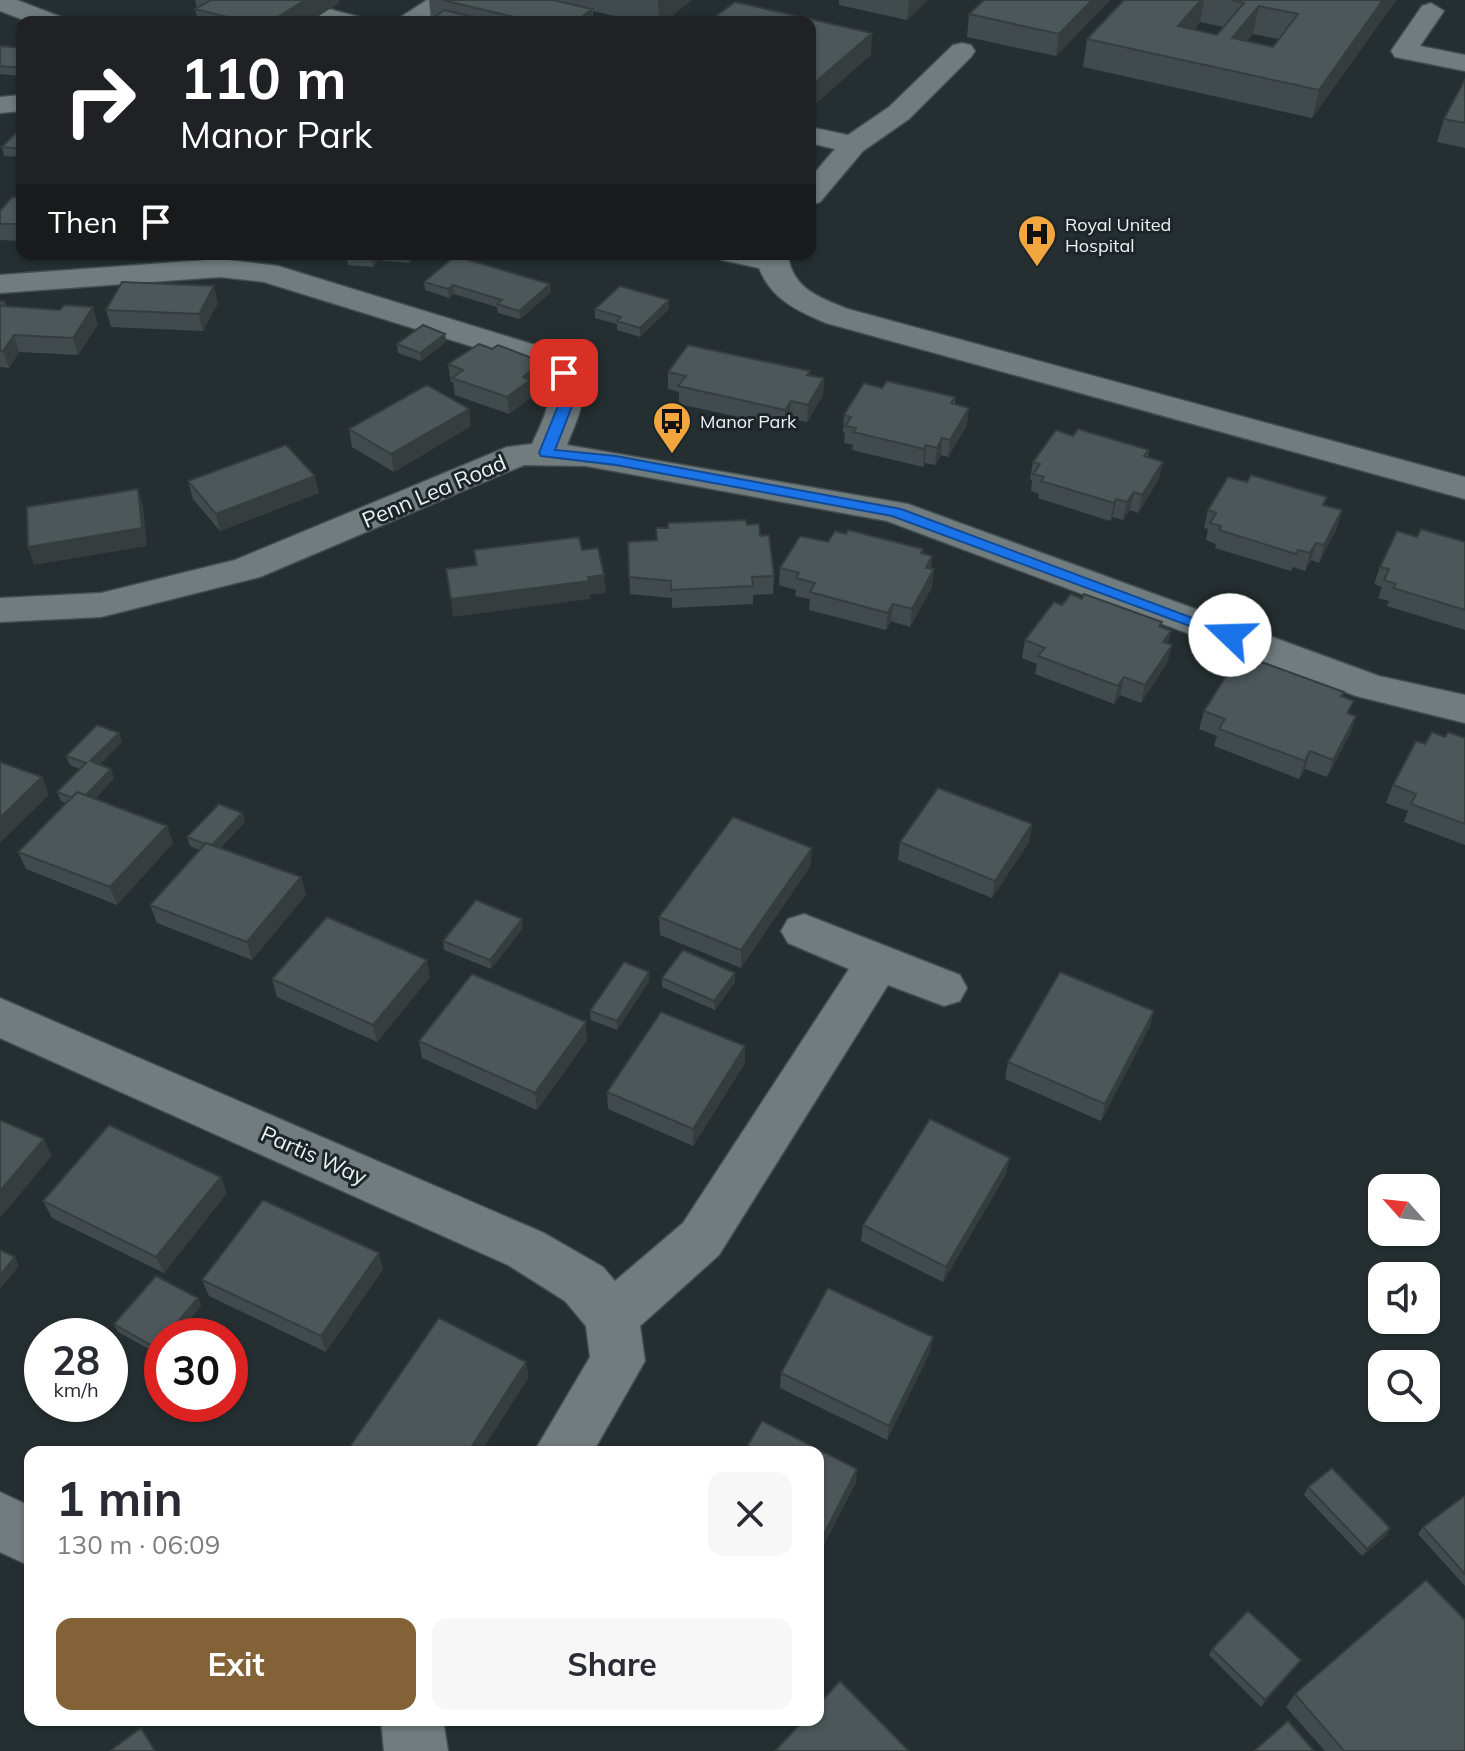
<!DOCTYPE html>
<meta charset="utf-8">
<style>
body{margin:0;font-family:Mulish,sans-serif;background:#f7f7f7;color:#2b2b33;height:100vh;display:flex;flex-direction:column;font-size:30px;white-space:nowrap}
*{box-sizing:border-box;margin:0}
p{font-size:26px;color:#7c7c81}
.icon{flex:none;width:44px;height:44px;fill:none;stroke:currentColor;stroke-width:2;stroke-linecap:round;stroke-linejoin:round}
.map{position:relative;flex:1;overflow:hidden}
.sheet{position:absolute;left:24px;top:1446px;width:800px;height:280px;display:flex;flex-direction:column;background:#fff;border-radius:16px;box-shadow:0 2px 6px #0004}
.sheet>*{flex:none}
.hud{position:absolute;left:16px;top:16px;width:800px;height:244px;border-radius:16px;box-shadow:0 2px 6px #0004;background:#202124;color:#fff;overflow:hidden}
.needle{width:52px;rotate:297deg}
.buttons{position:absolute;left:1368px;top:1174px;display:grid;gap:16px}
.buttons a{display:grid;place-items:center;width:72px;height:72px;border-radius:16px;background:#fff;box-shadow:0 2px 6px #0004;font-size:40px}
.speed{position:absolute;left:24px;top:1318px;display:flex;gap:16px;font-size:40px;font-weight:700;text-align:center}
.speed>*{display:grid;place-content:center;width:104px;height:104px;border-radius:50%;background:#fff;box-shadow:0 2px 6px #0004;line-height:1}
.speed small{font-size:20px;font-weight:400}
.speed .limit{border:12px solid #d22;background:#fff;color:#111}
.pin{position:absolute;display:grid;place-items:center;width:68px;height:68px;color:#fff;margin:-34px;border-radius:16px;box-shadow:0 4px 12px #0006}
.me{position:absolute;width:88px;margin:-44px;rotate:291deg;stroke-linejoin:round;filter:drop-shadow(0 0 6px #0008)}
.turn{display:flex;align-items:center;gap:28px;height:168px;padding:0 32px;font-size:36px}
.turn .icon{width:104px;height:104px;stroke-width:2.5}
.turn b{display:block;font-size:56px;line-height:68px}
.then{display:flex;align-items:center;height:76px;padding:0 32px;background:#0003;gap:16px;font-size:30px}
.round{display:grid;place-items:center;flex:none;width:84px;height:84px;border-radius:16px;background:#f7f7f7}
.headline{display:flex;align-items:center;justify-content:space-between;height:136px;padding:0 32px}
h1{font-size:48px;font-weight:700;line-height:60px}
.button{display:flex;gap:16px;margin-top:auto;padding:16px 32px}
.button a{flex:1;height:92px;border-radius:16px;background:#846238;color:#fff;font-size:32px;font-weight:700;line-height:92px;text-align:center}
.button a+a{background:#f7f7f7;color:#2b2b33}
.map>svg:first-child{display:block}
.lines{fill:none;stroke-linecap:round;stroke-linejoin:round}
.minor-casing{stroke:#434c4e;stroke-width:3}
.minor{fill:#717c7f;fill-rule:evenodd}
.wall{fill:#414b4d;fill-rule:evenodd}
.shaded-wall{fill:#353d3e}
.building{fill:#4c5759;stroke:#353d3e;stroke-width:2;fill-rule:evenodd}
.route{fill:#1a73e8;stroke:#114b97;stroke-width:2}
.labels{text-anchor:middle;dominant-baseline:central;stroke-width:6;stroke-linejoin:round;paint-order:stroke}
.far-poi-label{font-size:18px;fill:#ecf2f4;stroke:#1c2527;text-anchor:start}
.street-label{font-size:22px;fill:#ecf2f4;stroke:#1c2527}
</style>
<div class="map">
<svg width="1465" height="1751" viewBox="0 0 1465 1751">
<rect width="100%" height="100%" fill="#252f31"/>
<g class="lines">
<!-- minor casing -->
<g class="minor-casing">
<path id="minor" d="M0,0H17L61,17L65,22H29L0,11Z
M427,0H457L424,22H393Z
M1431,3L1444,11L1420,46L1465,55V71L1395,57L1391,51L1422,6Z
M329,9L359,17L363,22H320L316,17L320,12Z
M962,43L971,45L975,51L971,57L909,119L863,151L820,202L810,205V178L835,149L810,143V127L848,135L889,107L953,45Z
M22,95V111L0,113V97Z
M718,254H788C791,288 820,298 848,309L1465,477V499L826,323C797,311 771,299 759,268L722,260Z
M220,259L278,266L558,352C597,382 582,407 567,445L908,504L1379,676L1465,695V723L1356,696L887,521L586,466L524,465L260,577L101,617L0,622V598L101,593L235,560L507,447L532,444C544,417 562,387 535,366L264,282L220,277L0,293V275Z
M804,914L960,975L967,988L960,1001L944,1006L888,985L719,1255L640,1326L645,1361L593,1452H534L590,1357L586,1326L565,1301L508,1265L0,1038V998L544,1233L603,1267L615,1281L683,1223L849,969L788,943L781,931L788,919Z
M0,1492L30,1506V1566L0,1552Z
M381,1720H443L448,1751H384Z"/>
</g>
<!-- minor -->
<use href="#minor" class="minor"/>
</g>
<!-- wall -->
<path class="wall" d="M195,0H339V3L309,22H198L195,9L197,8Z
M429,0H692L664,22H641L593,11V22H437L436,20L431,19Z
M839,0H928L907,20L839,5Z
M1110,0L1056,56L967,37L969,14Z
M1124,0H1396L1312,118L1083,67L1087,39ZM1200,22L1224,27L1217,35L1194,30ZM1253,34L1279,39L1273,47L1247,41Z
M0,46L22,48V80L21,76L0,74Z
M1465,79V148L1437,142L1444,119Z
M22,127V157L4,156L2,147Z
M22,198V241L0,240V211Z
M346,254H414L409,263L378,260L373,267L348,265Z
M424,282L550,284L551,292L520,319L498,313L497,307L454,294L449,298L425,290Z
M0,301L5,302L7,307L98,324L78,355L19,352L9,368L0,367Z
M218,303L203,331L111,327L106,310Z
M595,309H669L640,337L617,330V324L595,318Z
M445,334L446,342L421,361L398,353L397,344Z
M448,364L543,379L531,388L532,397L509,414L455,395L453,382H451Z
M810,371L809,375L824,378L823,395L807,422L790,419L785,427L679,404V392L668,389V372Z
M882,388L955,397V404L967,425L948,457L941,455L935,465L925,463L923,467L852,450L853,445L844,443L845,433L843,432L844,415Z
M471,426L394,472L352,447L349,429Z
M1073,436L1149,450L1148,457L1159,479L1138,513L1130,510L1123,520L1113,517L1110,521L1038,498L1039,494L1031,491L1032,480L1030,479L1033,462Z
M188,481L319,493L220,531L193,499Z
M1325,505L1342,510L1337,528L1319,563L1311,560L1305,571L1293,567L1291,571L1215,548L1216,544L1206,540L1208,529L1204,528L1208,510Z
M747,525L760,536L774,576L773,594L753,595V604L672,608V598L630,594L628,542L657,540Z
M1417,537L1465,542V630L1387,606L1389,601L1378,598L1382,587L1374,584L1380,567Z
M828,542L923,554L932,556L931,569L932,587L910,627L891,621L886,630L809,610L810,599L795,596L796,590L779,585L780,568Z
M1082,599L1162,622L1160,627L1168,644L1172,645L1167,663L1141,703L1120,695L1114,704L1035,674L1037,664L1022,658L1025,640L1062,605Z
M1258,666L1344,692L1343,697L1350,714V734L1327,777L1305,769L1299,779L1214,746L1217,736L1199,729L1204,711L1239,674Z
M119,733L122,742L99,765L114,778L95,799L167,826L173,843L117,905L26,869L18,852L66,803L61,801L57,792L80,769L70,765L66,756Z
M1465,738V845L1404,822L1408,811L1386,803L1393,785L1425,744Z
M242,813L245,822L220,848L301,877L306,895L252,960L157,923L150,905L200,850L190,846L187,837Z
M1032,824L1029,842L992,898L898,860L900,842Z
M811,865L741,968L660,935L659,917Z
M523,928L491,969L444,950L443,941Z
M649,972V981L617,1030L591,1020L590,1011Z
M430,977L377,1042L277,997L272,979Z
M662,978L735,982L715,1010L662,987Z
M1154,1011L1149,1028L1101,1121L1005,1079L1008,1062Z
M587,1040L537,1110L422,1058L419,1041Z
M745,1046V1063L693,1146L608,1109L607,1092Z
M1006,1174L943,1282L861,1241L863,1225Z
M227,1193L164,1273L52,1218L43,1201Z
M383,1269L326,1352L209,1296L202,1280Z
M198,1298L201,1306L176,1336H162L160,1355L118,1332L114,1324Z
M933,1337L930,1352L887,1440L780,1388L781,1373Z
M1308,1487L1390,1528L1386,1536L1362,1556L1304,1495Z
M1465,1497V1586L1418,1534L1423,1527Z
M1212,1649L1301,1660L1261,1707L1209,1655Z
M1295,1694L1465,1751H1325L1286,1707Z"/>
<!-- shaded-wall -->
<path class="shaded-wall" d="M305,0H339V3L309,22H270Z
M658,0H692L664,22H659Z
M909,0H928L907,20Z
M1092,0H1110L1056,56L1059,34Z
M1201,0H1204L1200,22L1173,54L1178,26Z
M1383,0H1396L1312,118L1319,90Z
M1259,6L1253,34L1227,66L1232,38Z
M592,9L593,22H575Z
M872,33L871,55L810,109V87Z
M371,254H377L378,260L373,267Z
M407,254H414L409,263Z
M550,284L551,292L520,319L519,311Z
M453,285L454,294L449,298L448,289Z
M214,286L218,303L203,331L199,314Z
M669,300V309L640,337V328Z
M93,307L98,324L78,355L73,338Z
M445,334L446,342L421,361L420,353Z
M14,335L19,352L9,368L3,351Z
M542,362L543,379L531,388L532,397L509,414L507,397L523,377Z
M824,378L823,395L807,422L808,405Z
M791,401L790,419L785,427V410Z
M969,408L967,425L948,457L950,440Z
M469,409L471,426L394,472L391,454Z
M942,438L941,455L935,465L937,448Z
M926,445L925,463L923,467L924,449Z
M1163,462L1159,479L1138,513L1142,495Z
M315,476L319,493L220,531L216,514Z
M138,489L143,507L147,546L34,565L28,547Z
M1134,492L1130,510L1123,520L1127,502Z
M1116,499L1113,517L1110,521L1114,503Z
M1342,510L1337,528L1319,563L1324,545Z
M1316,543L1311,560L1305,571L1310,553Z
M932,556L930,574L926,568Z
M934,569L932,587L910,627L912,609Z
M604,575L606,593L590,595V599L453,617L451,599Z
M893,604L891,621L886,630L888,613Z
M1171,631L1167,648L1163,642Z
M1172,645L1167,663L1141,703L1145,685Z
M1124,677L1120,695L1114,704L1118,686Z
M1356,716L1350,734L1327,777L1333,760Z
M119,733L122,742L93,770L90,761Z
M1310,751L1305,769L1299,779L1305,761Z
M111,769L114,778L84,810L80,801Z
M42,777L49,795L0,843V818Z
M242,813L245,822L213,856L210,847Z
M1032,824L1029,842L992,898L995,881Z
M167,826L173,843L117,905L110,887Z
M812,848L811,865L741,968V950Z
M301,877L306,895L252,960L247,942Z
M522,919L523,928L491,969L490,960Z
M427,960L430,977L377,1042L373,1025Z
M649,972V981L617,1030V1021Z
M735,973V982L715,1010L714,1001Z
M1154,1011L1149,1028L1101,1121L1105,1104Z
M586,1022L587,1040L537,1110L535,1093Z
M745,1046V1063L693,1146V1129Z
M44,1139L52,1156L0,1218V1191Z
M1010,1158L1006,1174L943,1282L946,1267Z
M221,1177L227,1193L164,1273L156,1257Z
M379,1253L383,1269L326,1352L321,1336Z
M15,1257L19,1266L0,1289V1275Z
M198,1298L201,1306L176,1336H166Z
M933,1337L930,1352L887,1440L889,1426Z
M162,1341V1353L160,1355L156,1348Z
M526,1362L529,1377L481,1452H468Z
M857,1469L856,1483L818,1557V1546Z
M1390,1528L1386,1536L1362,1556L1367,1549Z
M1301,1660L1296,1667L1261,1707L1265,1700Z"/>
<!-- building -->
<path class="building" d="M211,0H305L270,22H247L195,9Z
M442,0H553L592,9L575,22H519L523,19Z
M984,0H1092L1059,34L969,14Z
M1124,0H1201L1178,26L1217,35L1244,3L1231,0H1383L1319,90L1087,39ZM1259,6L1298,14L1273,47L1232,38Z
M735,2L872,33L810,87V22H708Z
M444,10L495,22H438L436,16Z
M0,46L22,48V68L0,66Z
M1465,79V123L1444,119Z
M22,127V149L2,147Z
M12,197L22,198V224H0V211Z
M455,256L550,284L519,311L497,304L502,300L453,285L448,289L424,282Z
M122,282L214,286L199,314L106,310Z
M620,286L669,300L640,328L617,321L621,317L595,309Z
M0,301L5,302L2,306L60,310L64,305L93,307L73,338L14,335L3,351H0Z
M423,325L445,334L420,353L397,344Z
M479,344L492,349L498,345L542,362L523,377L530,380L507,397L452,378L463,370L448,364Z
M688,345L810,371L807,375L824,378L808,405L791,401L785,410L678,386L686,376L668,372Z
M887,381L955,397L951,403L969,408L950,440L942,438L937,448L926,445L924,449L853,432L856,428L845,426L851,417L844,415L864,383L882,388Z
M427,385L469,409L391,454L349,429Z
M1078,429L1149,450L1144,456L1163,462L1142,495L1134,492L1127,502L1116,499L1114,503L1041,481L1044,477L1033,474L1040,464L1033,462L1056,430L1073,436Z
M286,445L315,476L216,514L188,481Z
M1251,475L1327,497L1323,505L1342,510L1324,545L1316,543L1310,553L1298,550L1296,554L1219,530L1221,526L1210,523L1216,513L1208,510L1228,477L1247,482Z
M138,489L142,528L28,547L27,507Z
M746,520L747,525L759,524L760,536L769,535L774,576L752,577L753,586L671,590V581L629,577L628,542L657,540L656,528H668V523Z
M1421,529L1465,542V610L1393,588L1396,584L1384,580L1389,569L1380,567L1397,531L1417,537Z
M848,530L923,549L921,553L932,556L926,568L934,569L912,609L893,604L888,613L810,592L815,583L796,578L799,573L780,568L800,536L828,542L835,531L846,534Z
M579,537L582,550L598,548L604,575L588,577L589,581L451,599L446,569L477,565L474,550Z
M1071,594L1082,599L1084,594L1162,622L1159,626L1171,631L1163,642L1172,645L1145,685L1124,677L1118,686L1038,656L1045,648L1025,640L1054,602L1062,605Z
M1246,662L1258,666L1261,662L1344,692L1341,696L1354,701L1347,713L1356,716L1333,760L1310,751L1305,761L1219,729L1225,719L1204,711L1230,670L1239,674Z
M97,725L119,733L90,761L111,769L86,795L77,792L72,798L57,792L86,763L66,756Z
M1432,732L1445,737L1448,732L1465,738V824L1411,804L1416,794L1393,785L1416,741L1425,744Z
M0,762L42,777L0,818Z
M938,788L1032,824L995,881L900,842Z
M77,792L167,826L110,887L18,852Z
M219,804L242,813L212,845L206,843L205,844L187,837Z
M733,817L812,848L741,950L659,917Z
M206,843L301,877L247,942L150,905Z
M476,900L522,919L490,960L443,941Z
M327,917L427,960L373,1025L272,979Z
M683,950L735,973L714,1001L662,978Z
M624,962L649,972L617,1021L590,1011Z
M1060,972L1154,1011L1105,1104L1008,1062Z
M472,974L586,1022L535,1093L419,1041Z
M661,1012L745,1046L693,1129L607,1092Z
M930,1119L1010,1158L946,1267L863,1225Z
M0,1120L44,1139L0,1191Z
M109,1125L221,1177L156,1257L43,1201Z
M263,1200L379,1253L321,1336L202,1280Z
M0,1250L15,1257L0,1275Z
M156,1276L198,1298L166,1336H162V1341L156,1348L114,1324Z
M828,1288L933,1337L889,1426L781,1373Z
M439,1318L526,1362L468,1452H356L349,1448Z
M762,1421L857,1469L818,1546V1452H733L736,1448L744,1452Z
M1332,1468L1390,1528L1367,1549L1308,1487Z
M1464,1496L1465,1497V1574L1423,1527Z
M1426,1580L1465,1620V1751H1344L1295,1694Z
M1248,1611L1301,1660L1265,1700L1212,1649Z
M840,1681L909,1751H775L804,1720H818V1705Z
M1288,1721L1314,1751H1254Z
M141,1728L155,1751H110Z"/>
<!-- route -->
<path class="route" d="M564,369L570,373L576,396L555,450L616,456L901,509L1238,635L1230,640L1225,639L892,516L616,465L541,456L539,453L562,396L557,373Z"/>
<!-- icons -->
<defs>
<g id="hospital-pin" transform="scale(2)"><path d="M0 17L-7.5 6A9.5 9.5 0 1 1 7.5 6Z" fill="#f1a63f" stroke="#1c2527"/><path d="M-5-5h3v3.5h4V-5h3V5h-3V1.5h-4V5h-3Z" fill="#111"/></g>
<g id="bus-pin" transform="scale(2)"><path d="M0 17L-7.5 6A9.5 9.5 0 1 1 7.5 6Z" fill="#f1a63f" stroke="#1c2527"/><path d="M-5-6H5V4H4V6H2V4H-2V6H-4V4H-5ZM-3.5-4V0h7V-4ZM-3.5 1.2v1.5H-2V1.2ZM2 1.2v1.5H3.5V1.2Z" fill="#111"/></g>
</defs>
<g fill-rule="evenodd">
<use href="#hospital-pin" x="1037" y="234"/>
<use href="#bus-pin" x="672" y="421"/>
</g>
<g class="labels">
<!-- far-poi labels -->
<g class="far-poi-label">
<text x="1065" y="224">Royal United<tspan x="1065" dy="21">Hospital</tspan></text>
<text x="700" y="421">Manor Park</text>
</g>
<!-- street labels -->
<g class="street-label">
<text transform="translate(434 491) rotate(-23)">Penn Lea Road</text>
<text transform="translate(314 1155) rotate(24)">Partis Way</text>
</g>
</g>
</svg>
<div class="buttons">
<a><svg class="needle" viewBox="-14 -14 28 28"><path d="M0-13l5 13h-10z" fill="#e53935"/><path d="M0 13l5-13h-10z" fill="#7c7c81"/></svg></a>
<a><svg class="icon" aria-label="sound" viewBox="0 0 24 24"><path d="M4 9h4l5-4v14l-5-4H4zM17 9q2 3 0 6"/></svg></a>
<a><svg class="icon" aria-label="search" viewBox="0 0 24 24"><circle cx="10" cy="10" r="6"/><path d="M15 15l6 6"/></svg></a>
</div>
<div class="speed"><div>28<small>km/h</small></div><div class="limit">30</div></div>
<div class="pin" style="left:564px;top:373px;background:#d93025"><svg class="icon" aria-label="arrive" viewBox="0 0 24 24"><path d="M6 21V4h12l-3 4 3 4H6"/></svg></div>
<svg class="me" style="left:1230px;top:635px" viewBox="-20 -20 40 40"><circle r="19" fill="#fff"/><path d="M0-13L10 11 0 6-10 11z" fill="#1a73e8"/></svg>
<div class="hud">
<div class="turn"><svg class="icon" aria-label="right" viewBox="0 0 24 24"><path d="M7 20v-9h11M14 6l5 5-5 5"/></svg><div><b>110 m</b>Manor Park</div></div>
<div class="then">Then<svg class="icon" aria-label="arrive" viewBox="0 0 24 24"><path d="M6 21V4h12l-3 4 3 4H6"/></svg></div>
</div>
<section class="sheet">
<div class="headline"><div><h1>1 min</h1><p>130 m · 06:09</p></div><a class="round"><svg class="icon" aria-label="close" viewBox="0 0 24 24"><path d="M6 6l12 12M18 6L6 18"/></svg></a></div>
<div class="button"><a>Exit</a><a>Share</a></div>
</section>
</div>
